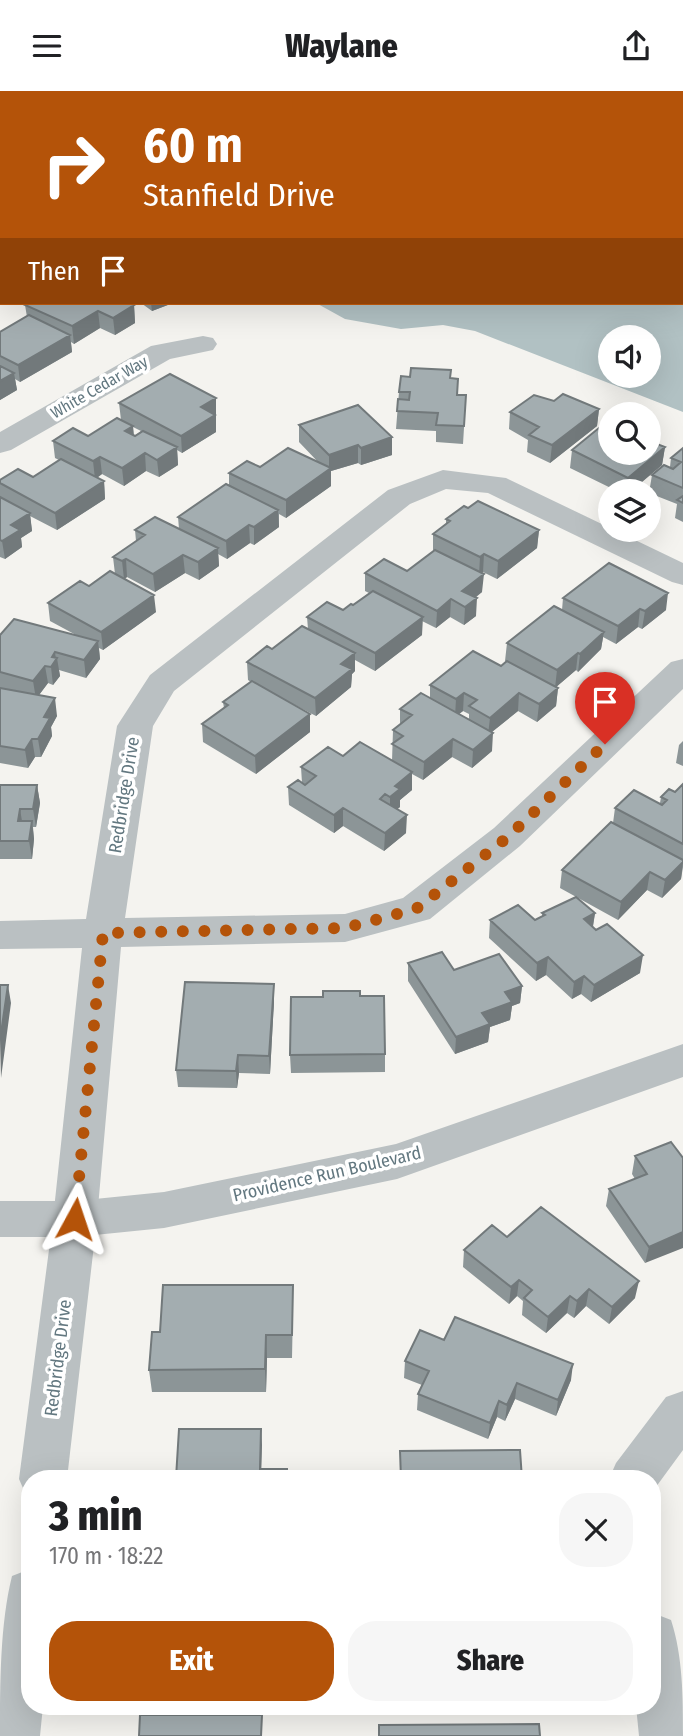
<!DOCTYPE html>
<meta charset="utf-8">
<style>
body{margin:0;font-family:"Fira Sans Condensed",sans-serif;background:#f6f6f6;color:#202124;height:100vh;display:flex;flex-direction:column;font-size:26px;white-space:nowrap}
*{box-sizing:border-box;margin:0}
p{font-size:23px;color:#757577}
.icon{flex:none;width:38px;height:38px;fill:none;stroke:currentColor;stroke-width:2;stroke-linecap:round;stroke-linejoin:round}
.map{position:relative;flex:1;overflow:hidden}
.sheet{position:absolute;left:21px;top:1379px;width:640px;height:245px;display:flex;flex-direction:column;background:#fff;border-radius:28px;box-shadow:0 7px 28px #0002}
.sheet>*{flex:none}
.guide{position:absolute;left:0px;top:0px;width:684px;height:214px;box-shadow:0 7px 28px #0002;background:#b45309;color:#fff;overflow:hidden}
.tools{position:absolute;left:598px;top:234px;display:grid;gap:14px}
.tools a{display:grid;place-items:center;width:63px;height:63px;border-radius:50%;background:#fff;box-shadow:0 7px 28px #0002;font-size:35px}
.pin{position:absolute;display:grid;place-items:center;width:60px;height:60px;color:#fff;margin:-72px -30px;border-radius:50% 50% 50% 0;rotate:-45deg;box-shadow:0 0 7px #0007}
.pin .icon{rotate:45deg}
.me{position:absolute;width:77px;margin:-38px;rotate:5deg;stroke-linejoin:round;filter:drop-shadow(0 0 5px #0008)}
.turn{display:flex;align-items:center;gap:24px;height:147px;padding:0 28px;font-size:32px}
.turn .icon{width:91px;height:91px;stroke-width:2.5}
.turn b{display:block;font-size:49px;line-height:60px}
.then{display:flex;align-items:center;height:66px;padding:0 28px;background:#0003;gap:14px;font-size:26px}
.round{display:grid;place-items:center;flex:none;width:74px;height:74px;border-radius:28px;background:#f6f6f6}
.headline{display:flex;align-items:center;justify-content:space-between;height:119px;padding:0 28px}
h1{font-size:42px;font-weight:800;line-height:52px}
.action{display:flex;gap:14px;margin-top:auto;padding:14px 28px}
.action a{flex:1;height:80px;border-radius:28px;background:#b45309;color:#fff;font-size:28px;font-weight:800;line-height:80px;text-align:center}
.action a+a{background:#f6f6f6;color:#202124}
header{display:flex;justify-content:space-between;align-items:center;height:91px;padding:0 28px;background:#fff;font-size:32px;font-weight:800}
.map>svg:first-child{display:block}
.water{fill:#b1c1c3;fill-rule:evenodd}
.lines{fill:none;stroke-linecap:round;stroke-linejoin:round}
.minor{fill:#bac0c2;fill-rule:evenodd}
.tertiary{fill:#bac0c2;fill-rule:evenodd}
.wall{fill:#8c9597;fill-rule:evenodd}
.shaded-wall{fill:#72797b}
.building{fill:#a3adb0;stroke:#72797b;stroke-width:2}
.route{stroke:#b45309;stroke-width:12;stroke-dasharray:0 21.6}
.labels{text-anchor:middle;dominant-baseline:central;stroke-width:7;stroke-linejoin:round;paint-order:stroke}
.far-street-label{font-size:16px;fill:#637880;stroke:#fff}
.street-label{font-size:18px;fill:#637880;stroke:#fff}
</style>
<header><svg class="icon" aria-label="menu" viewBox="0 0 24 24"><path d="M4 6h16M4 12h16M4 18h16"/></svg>Waylane<svg class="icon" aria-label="share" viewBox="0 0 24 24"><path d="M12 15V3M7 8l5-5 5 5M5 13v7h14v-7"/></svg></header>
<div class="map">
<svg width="683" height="1645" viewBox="0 0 683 1645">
<rect width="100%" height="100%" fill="#f4f3ef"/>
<!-- water -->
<path class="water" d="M0,0H425L431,2H2V26Z
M683,48V321L475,240L443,234L401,238L345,228L316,212H682ZM611,247H649V285H611Z"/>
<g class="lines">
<!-- minor -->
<path class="minor" d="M203,245L213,247L217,253L213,259L170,268L11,359L0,362V341L151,255Z
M443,379L506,387L683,472V494L672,491L488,402L446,398L410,413L174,600L153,635L125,827L345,823L403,807L494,737L671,571L683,568V598L520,755L430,828L345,851L121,856L97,1128L67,1388H30V1405L26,1404L19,1388L53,1128L82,857L0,858V830L86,828L117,635L150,584L388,399Z
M683,1300V1359L653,1400V1388H609L616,1372L666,1306Z
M30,1478V1615H43L40,1645H0C0,1593 0,1533 12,1485Z
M653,1522L671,1529C683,1566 683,1606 683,1645H639L636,1615H653Z"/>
<!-- tertiary -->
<path class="tertiary" d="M683,953V986L397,1088L164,1137L75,1146H0V1110H75L164,1101L396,1053Z"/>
</g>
<!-- wall -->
<path class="wall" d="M2,134V184L0,183V135Z
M141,212H173L152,220Z
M25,214H134L135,232L115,244L100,237L74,253L71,251L72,261L20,291L15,288L17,299L0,309V241L27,226Z
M450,287L457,304H466L463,353L436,351V340L396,338L399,301Z
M216,307V341L182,362L177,359L178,374L159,386L146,380L124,395L102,383L97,387L104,390L105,408L57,439L30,425L32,440L21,447L22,456L5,468L0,466V389L33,386L59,369L55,367L53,350L88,345L121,329L119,312ZM133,336L141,340L135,345L134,344Z
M554,310L599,318L597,335L550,372L527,361L528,349L509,338L510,321Z
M299,334L392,346V364L361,374L358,372L331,380V395L286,427L279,423V436L254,454L250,452L227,468L218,463L219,475L199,489L185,482L155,501L127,486L125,488L156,521L103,559L99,557L100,568L86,587L59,579L60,585L53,594L48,592L39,604L57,625L51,636L52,645L41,666H35L28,677L0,672V544H76L50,530L48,512L115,483L113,466L136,450L135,439L179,438L178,426L229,395V382L260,376L319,372L299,351Z
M665,356L662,374L630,401H619L570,377L572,359Z
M683,357V431L675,427L677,413L649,402L652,384L670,376L671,367Z
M468,417L539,439L537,457L497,488L483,481L481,482L482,501L475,507L476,525L464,534L450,526L436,537L422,530V544L375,580L355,569V580L352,583L351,596L316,625L291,612L310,623V641L256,683L203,651L202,633L224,617L223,611L251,591L248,589L247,571L308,538L307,526L343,519L353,514L369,502L365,500V482L407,480L433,461V443L446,434V428Z
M563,507L666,519L642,538L638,536L616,553L603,546L601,558L578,581L576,579L556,596L558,597L556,615L537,631L518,620L492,641V660L472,677L452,666L423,689L412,683V699L400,709V716L397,718L406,742L384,760L343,735L334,742L289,714L288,696L302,692L301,676L343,665L392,670L393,639L400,633V618L430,606V594L501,575L506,570H505L507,552L562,519ZM463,620L469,623V628L459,623Z
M683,650V675L676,672L679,654Z
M683,693V776L681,788L662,807L647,799L618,829L560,797L562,779L613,732L615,717L660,712L661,706L675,701Z
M0,694H37L40,712L36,736H33L34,748L32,768H0Z
M542,822H595L593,836L640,882L591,911L581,903L572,908L546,884L536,890L489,847L490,829H535L542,825Z
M408,872L454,879L522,895L520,912L512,915L510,929L490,936L488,951L455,963L408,890Z
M360,905L385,963V981L291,982L290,964Z
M274,910L270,983L239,982L237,997L178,996L176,979Z
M635,1065L683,1067L645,1172L606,1115L609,1098L635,1088L632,1083Z
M507,1146L635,1207L609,1233L586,1215L574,1227L567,1222L546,1242L522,1224L523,1210L517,1205L509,1213L463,1176L464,1159Z
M293,1217L292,1267H267L266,1301H152L149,1279L160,1241Z
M444,1249L571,1289L556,1325L515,1308L505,1330L497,1326L488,1348L417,1319L418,1303L422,1294L404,1287L405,1270Z"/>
<!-- shaded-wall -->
<path class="shaded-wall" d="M151,212H173L152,220Z
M134,214L135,232L115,244L113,227Z
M98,220L100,237L74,253L72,235Z
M70,244L72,261L20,291L18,274Z
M14,282L17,299L0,309V290Z
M216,307V341L182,362L181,345L201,316Z
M599,318L597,335L550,372L552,354Z
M133,335L134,352L125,340Z
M392,346V364L361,374V357Z
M358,354V372L331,380V395L286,427V409L329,378V364Z
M177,356L178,374L159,386L157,369Z
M665,356L662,374L630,401H627L628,387Z
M145,362L146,380L124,395L122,377Z
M100,366L102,383L95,388L93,370Z
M104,390L105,408L57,439L55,422Z
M278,419L279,436L254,454V436Z
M30,422L32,440L21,447L22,456L5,468L2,450L11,434Z
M249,434L250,452L227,468L226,450Z
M539,439L537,457L497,488L498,470Z
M218,457L219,475L199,489L198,471Z
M484,463L483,481L479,484L480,466Z
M183,464L185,482L155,501L153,483Z
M126,468L127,486L124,488L122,470Z
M484,483L482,501L464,515L462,500Z
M668,502L666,519L642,538L645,520Z
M154,504L156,521L103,559L101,541Z
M477,507L476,525L464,534L465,516Z
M451,508L450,526L436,537L437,520Z
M640,518L638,536L616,553L618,535Z
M423,526L422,544L375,580V562Z
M604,541L601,558L578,581L580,563Z
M98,550L100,568L86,587L84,569Z
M55,561L56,569L57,567L60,585L53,594L51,576L52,566Z
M355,562V580L352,583L351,596L316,625L315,607L341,573Z
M578,562L576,579L555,597L557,579Z
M45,575L48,592L36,608L33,590Z
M558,597L556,615L537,631L539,613Z
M464,602L463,620L455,626L456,608Z
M519,602L518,620L488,644L490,627Z
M55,607L57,625L51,636L52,645L41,666L38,648L44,626Z
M310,623V641L256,683L255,665Z
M493,642L492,660L472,677L473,659Z
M32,648L35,666L28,677L25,659Z
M453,648L452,666L423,689L424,671Z
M412,681V699L400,709V716L390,724V706L395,695Z
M37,694L40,712L36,736L33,718Z
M343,717V735L334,742V724Z
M20,718L23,736L18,730Z
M407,724L406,742L384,760L385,742Z
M32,730L34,748L32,768L29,750Z
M683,771L681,788L662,807L665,789Z
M650,781L647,799L618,829L621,811Z
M595,822L592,840L584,828Z
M643,864L640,882L591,911L594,894Z
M548,866L546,884L536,890L537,872Z
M584,885L581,903L572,908L574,891Z
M274,893V910L270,983L269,965Z
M8,894L11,912L1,987L0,949Z
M522,895L520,912L512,915L510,929L490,936L488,951L455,963L456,946L505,901Z
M238,964L239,982L237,997L236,980Z
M683,1141V1157L645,1172L649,1156Z
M519,1189L517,1205L509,1213L511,1196Z
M639,1190L635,1207L609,1233L612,1216Z
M589,1198L586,1215L574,1227L577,1210Z
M570,1205L567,1222L546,1242L548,1226Z
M266,1244L267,1267L266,1301L265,1278Z
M573,1273L571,1289L556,1325L558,1309Z
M517,1292L515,1308L505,1330L507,1314Z
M499,1310L497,1326L488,1348L490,1332Z
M261,1338L262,1354L261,1388L260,1378Z"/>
<!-- building -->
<path class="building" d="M2,134V168H0V135Z
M29,212H127L134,214L113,227L98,220L72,235L25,214Z
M29,224L70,244L18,274L0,265V241Z
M0,275L14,282L0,290Z
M411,277L451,279L450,287L458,288L457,304H466L464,335L436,334L438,322L397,320L398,308L409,309L410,301H399L401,285L410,286Z
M170,283L216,307L201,316L215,324L181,345L119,312Z
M563,303L599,318L552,354L529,344L539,336L510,321L534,304L554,310Z
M358,314L392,346L361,357L358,354L329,364L299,334Z
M117,327L133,335L125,340L135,345L143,340L177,356L157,369L145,362L122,377L100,366L93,370L53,350L73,337L88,345Z
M605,332L611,334V362H649V350L665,356L628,387L572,359Z
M288,357L331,377L286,409L229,382L247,370L260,376Z
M683,357V397L652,384L664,374L673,378L681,371L671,367Z
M61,368L104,390L55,422L0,392V389L18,378L33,386Z
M226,393L278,419L254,436L249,434L226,450L178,426Z
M683,405V412L677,409Z
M0,406L30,422L11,434L20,439L2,450L0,449Z
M478,410L539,439L498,470L484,463L480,466L433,443L450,430L446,428L464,415L468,417Z
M155,426L218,457L198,471L183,464L153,483L126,468L122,470L113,466L145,444L135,439Z
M435,459L484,483L462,500L477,507L465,516L451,508L437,520L365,482L384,468L407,480Z
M609,472L668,502L645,520L640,518L618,535L563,507Z
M110,480L154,504L101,541L48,512L80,490L89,495Z
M373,500L423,526L375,562L307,526L327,511L343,519L351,513L353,514Z
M554,515L604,541L580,563L578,562L557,579L507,552Z
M14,528L98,550L84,569L55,561L52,566L57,567L51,576L45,575L33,590L0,581V544Z
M302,535L355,562L341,573L352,578L315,607L247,571L267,555L272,558Z
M473,560L501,575L507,570L558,597L539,613L519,602L490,627L469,615L477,609L464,602L456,608L430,594Z
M252,590L310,623L255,665L202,633L228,614L223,611Z
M0,597L55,607L44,626L50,627L38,648H32L25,659L0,655Z
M421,602L493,642L473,659L453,648L424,671L392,653L403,645L393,639L412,624L400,618Z
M360,651L412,681L395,695L400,698L390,706L385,703L380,708L407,724L385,742L343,717L334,724L288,696L298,689L305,694L316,685L301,676L328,656L343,665Z
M683,693V753L615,717L634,699L662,714L667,709L661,706L669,698L675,701Z
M0,694H37L33,718H20L18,730H32L29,750H0Z
M611,731L683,769V771L665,789L650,781L621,811L562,779Z
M576,806L595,822L584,828L596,839L607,833L643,864L594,894L584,885L574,891L548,866L537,872L490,829L518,814L535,829L545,824L542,822Z
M442,861L454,879L499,863L522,895L505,901L512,911L482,922L490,933L456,946L408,872Z
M185,891L274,893L269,965L238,964L236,980L176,979Z
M0,894H8L0,949Z
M323,900H360V905H384L385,963L290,964L291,906H323Z
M671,1051L683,1067V1141L649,1156L609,1098L647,1083L635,1065Z
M541,1116L639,1190L612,1216L589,1198L577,1210L570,1205L548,1226L524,1207L532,1199L519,1189L511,1196L464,1159L492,1134L507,1146Z
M163,1194H293L292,1244H266L265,1278L149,1279L152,1241H160Z
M455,1226L573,1273L558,1309L517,1292L507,1314L499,1310L490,1332L418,1303L429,1280L405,1270L420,1239L444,1249Z
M179,1338H261L260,1378H287V1388H140L176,1387Z
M520,1359L522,1388H401L400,1360Z
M140,1624H262L261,1645H139Z
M539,1633L540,1645H379V1634Z"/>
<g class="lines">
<!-- route -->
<path class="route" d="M75,1128L103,842L345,837L416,818L508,746L605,653"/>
</g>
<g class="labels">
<!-- far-street labels -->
<g class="far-street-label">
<text transform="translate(99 296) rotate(-30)">White Cedar Way</text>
</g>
<!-- street labels -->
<g class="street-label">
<text transform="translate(124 704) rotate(-81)">Redbridge Drive</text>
<text transform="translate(327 1083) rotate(-13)">Providence Run Boulevard</text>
<text transform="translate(58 1267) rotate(-83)">Redbridge Drive</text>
</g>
</g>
</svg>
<div class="tools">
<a><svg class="icon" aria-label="sound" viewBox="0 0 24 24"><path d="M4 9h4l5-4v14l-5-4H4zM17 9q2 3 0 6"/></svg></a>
<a><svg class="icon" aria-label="search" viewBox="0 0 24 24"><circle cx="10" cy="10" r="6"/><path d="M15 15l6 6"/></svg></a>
<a><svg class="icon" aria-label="layers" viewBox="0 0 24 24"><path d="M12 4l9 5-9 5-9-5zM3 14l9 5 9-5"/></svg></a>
</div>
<div class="pin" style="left:605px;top:653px;background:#d93025"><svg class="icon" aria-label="arrive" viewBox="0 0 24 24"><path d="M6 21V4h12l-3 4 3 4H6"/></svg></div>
<svg class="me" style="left:75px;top:1128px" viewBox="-20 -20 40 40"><path d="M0-17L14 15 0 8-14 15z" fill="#b45309" stroke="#fff" stroke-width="4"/></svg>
<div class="guide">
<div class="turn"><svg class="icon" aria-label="right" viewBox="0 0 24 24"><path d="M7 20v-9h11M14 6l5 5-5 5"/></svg><div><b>60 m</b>Stanfield Drive</div></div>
<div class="then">Then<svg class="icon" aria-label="arrive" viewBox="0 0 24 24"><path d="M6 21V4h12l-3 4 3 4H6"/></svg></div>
</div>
<section class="sheet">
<div class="headline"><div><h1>3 min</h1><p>170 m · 18:22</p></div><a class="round"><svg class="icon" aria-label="close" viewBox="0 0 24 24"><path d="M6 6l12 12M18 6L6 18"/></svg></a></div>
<div class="action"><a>Exit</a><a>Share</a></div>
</section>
</div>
